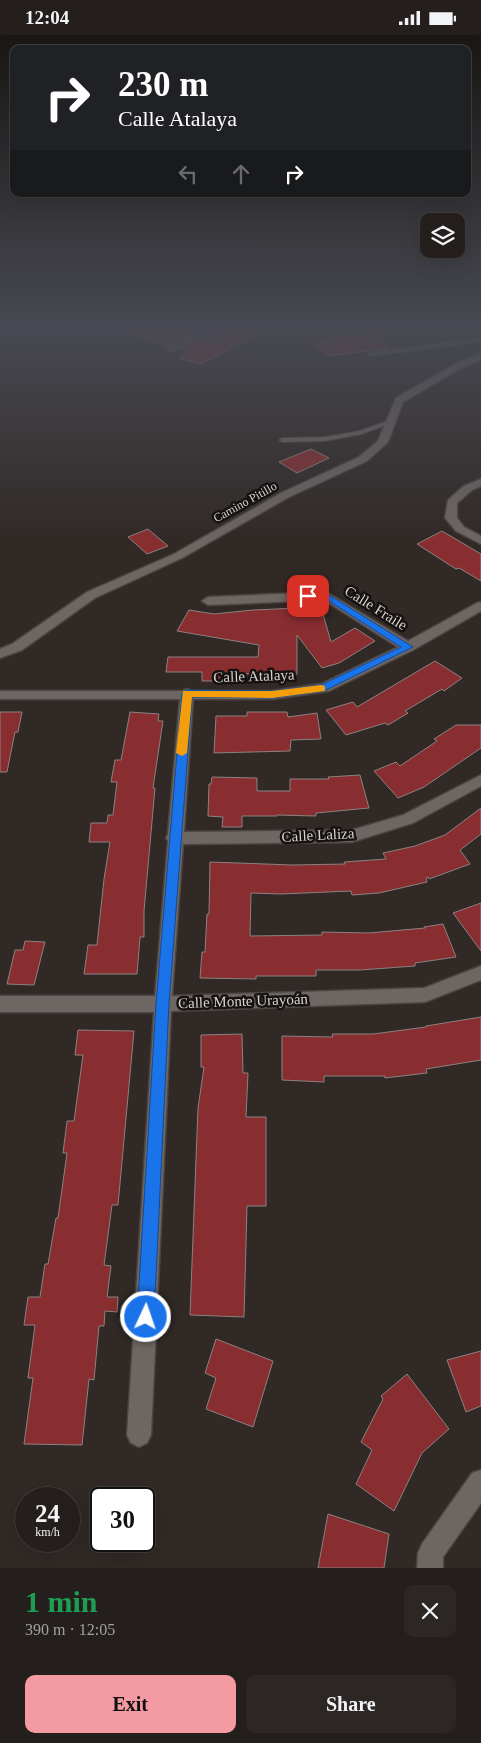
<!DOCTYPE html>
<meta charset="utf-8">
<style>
body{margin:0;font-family:"Times New Roman",serif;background:#2c2725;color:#f1f3f6;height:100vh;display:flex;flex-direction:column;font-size:19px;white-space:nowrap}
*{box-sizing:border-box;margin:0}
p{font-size:16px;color:#a3a2a3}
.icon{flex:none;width:28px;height:28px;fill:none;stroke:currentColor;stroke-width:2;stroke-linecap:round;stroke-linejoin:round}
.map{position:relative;height:1533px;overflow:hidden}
.drawer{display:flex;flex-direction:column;background:#241f1c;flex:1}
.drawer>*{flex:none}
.guide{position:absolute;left:10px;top:10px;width:461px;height:152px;border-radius:10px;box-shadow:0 5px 20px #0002,0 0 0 1px #413d3b;background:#202124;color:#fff;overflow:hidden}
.controls{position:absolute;left:420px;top:178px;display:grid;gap:10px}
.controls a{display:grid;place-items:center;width:45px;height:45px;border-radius:10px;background:#241f1c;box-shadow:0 5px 20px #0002,0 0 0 1px #413d3b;font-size:25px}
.speed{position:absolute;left:15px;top:1452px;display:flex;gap:10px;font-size:25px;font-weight:700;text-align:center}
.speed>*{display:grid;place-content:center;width:65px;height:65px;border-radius:50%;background:#241f1c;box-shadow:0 5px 20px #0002,0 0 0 1px #413d3b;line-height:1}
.speed small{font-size:12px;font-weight:400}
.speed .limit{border:2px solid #111;border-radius:8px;background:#fff;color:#111}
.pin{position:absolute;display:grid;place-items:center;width:42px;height:42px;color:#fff;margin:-21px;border-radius:10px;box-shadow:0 2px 8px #0006}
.me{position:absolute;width:55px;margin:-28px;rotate:3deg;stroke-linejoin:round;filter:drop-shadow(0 0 4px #0008)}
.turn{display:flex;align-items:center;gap:18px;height:105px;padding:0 25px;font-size:22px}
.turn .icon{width:65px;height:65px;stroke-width:2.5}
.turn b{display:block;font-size:35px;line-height:42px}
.lanes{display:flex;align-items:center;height:48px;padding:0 25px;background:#0003;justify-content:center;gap:25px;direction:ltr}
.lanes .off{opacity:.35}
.round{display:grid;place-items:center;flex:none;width:52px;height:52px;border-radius:10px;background:#2c2725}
.head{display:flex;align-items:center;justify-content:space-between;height:85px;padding:0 25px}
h1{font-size:30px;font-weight:600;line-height:38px;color:#1e9e55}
.cta{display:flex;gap:10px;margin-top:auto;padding:10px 25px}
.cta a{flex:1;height:58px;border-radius:10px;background:#f49aa2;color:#111;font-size:20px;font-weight:600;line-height:58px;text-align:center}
.cta a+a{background:#2c2725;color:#f1f3f6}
.status{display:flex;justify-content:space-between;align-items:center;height:35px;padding:0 25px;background:#241f1c;direction:ltr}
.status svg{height:14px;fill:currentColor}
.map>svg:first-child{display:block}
.building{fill:#882e30;stroke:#8b8281}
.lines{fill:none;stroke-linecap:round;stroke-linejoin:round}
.service-casing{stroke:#4a4442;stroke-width:2}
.minor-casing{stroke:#4a4442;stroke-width:3}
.service{fill:#6d6662;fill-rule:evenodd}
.minor{fill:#6d6662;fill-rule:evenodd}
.route{fill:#1a73e8;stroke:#114b97}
.slow{fill:#f59e0b}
.labels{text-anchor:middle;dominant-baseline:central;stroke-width:5;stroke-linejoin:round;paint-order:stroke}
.far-street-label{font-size:12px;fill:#d9d4d2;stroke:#151211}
.street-label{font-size:15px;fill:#d9d4d2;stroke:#151211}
</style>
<div class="status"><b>12:04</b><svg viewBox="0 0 49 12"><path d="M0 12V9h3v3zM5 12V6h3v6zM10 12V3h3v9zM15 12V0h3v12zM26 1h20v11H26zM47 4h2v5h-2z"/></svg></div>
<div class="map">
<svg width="481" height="1533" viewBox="0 0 481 1533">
<rect width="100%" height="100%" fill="#302926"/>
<!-- building -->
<path class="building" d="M124,293H164L188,300L169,311L123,296Z
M232,293H268L201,329L179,323L188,317L181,314L199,304L207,306Z
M377,299L390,313L327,321L315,308L336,305L333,302Z
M311,414L329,423L297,438L279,427Z
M148,494L168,511L147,519L128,502Z
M442,496L481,519V546L459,533L456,534L417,509Z
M321,572L331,607L355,593L375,606L339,628L322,633L297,600V639H235V646H202V637H166L168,622H258L259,610L177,596L189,575L214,579L253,575Z
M435,626L462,643L444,656L442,654L405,676L408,678L388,690L385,688L346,700L326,675L353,667L357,672Z
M0,677H22L18,697H15L7,737H0Z
M130,677L159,679L158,686H163L153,753H155L144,876V902H140L137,939H84L88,910H97L104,844L110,807H89L91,788H107L108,780H113L117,747H111L115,725H121Z
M247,677H287L288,682L317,678L321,704L291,705L290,716L214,718L216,681H247Z
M456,690H481V713L424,752L398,763L374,736L396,727L400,731L437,706L434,704Z
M360,740L369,773L316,778V781L277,780V781H242V792H222L223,782L208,781L209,749H211L212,742L257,743V756H290V744H329L328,742Z
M481,773V799L460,815L470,829L429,844L428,842L426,843L427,847L379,858L352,860L351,856L281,859L251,858L250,901L322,900V897L369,898L425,893L424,892L443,889L456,922L415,928V931L360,935H316V941H256V944L200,943L202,917H205L207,879H209L210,827L293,830L345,829L344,827L386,824L383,818L415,811L445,800Z
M481,868V916L453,878Z
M25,906L45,907L34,950L7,949L15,915H23Z
M481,982V1025L426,1034L427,1038L385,1043V1041H324V1047L282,1045V1001L333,1002L332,999H373L426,992V991Z
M78,995L134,996L118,1170H112L104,1230L111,1231L107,1262H118L117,1277L105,1276L104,1291H99L94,1345L89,1344L82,1410L24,1409L33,1343H28L35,1290H24L28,1262H40L45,1229H48L56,1183H58L67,1118H63L67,1086H74L83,1020H75Z
M242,999L243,1038H248L246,1082H266V1171H247L244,1282L190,1280L198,1073L204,1032H201V1000Z
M216,1304L273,1326L253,1392L206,1374L216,1343L205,1338Z
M481,1316V1371L466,1377L447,1325Z
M407,1339L449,1394L422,1418L394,1476L356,1449L372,1415L361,1407L383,1364L381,1361Z
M328,1479L389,1499L384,1533H318Z"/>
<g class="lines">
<!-- service casing -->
<g class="service-casing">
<path id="service" d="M481,303V307L371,321L368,319L371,317Z
M390,385L393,387L392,388L362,399L325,406L282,407L279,405L282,403L325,402L359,396Z"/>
</g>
<!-- minor casing -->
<g class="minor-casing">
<path id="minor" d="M205,293H215L174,316H168L167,314Z
M481,319V325L463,332L403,367L388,407L367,426L289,462L182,523L95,563L22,615L0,623V614L12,609L87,557L174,519L281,458L359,422L378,406L396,363L457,328Z
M481,444V451L472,455L457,468V483L464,492L481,501V509L456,496L445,483L448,465L464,451Z
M326,557L408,606L477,568L481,567V576L413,615L329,656L272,664H193L184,797L352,795L403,780L481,740V751L413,788L352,807L183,809L172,961L424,953L481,931V945L425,967L171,976L151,1400L147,1408L139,1412L131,1408L127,1400L154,977H0V961H155L168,806L166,803L168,799L180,664H0V656H182L187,654L192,656H272L321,649L398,612L324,565L208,570L202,566L208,562Z
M481,1435V1468L443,1522V1533H417L418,1518L422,1509L472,1438Z"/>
</g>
<!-- service -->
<use href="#service" class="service"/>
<!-- minor -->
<use href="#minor" class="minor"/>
</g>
<!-- sky -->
<linearGradient id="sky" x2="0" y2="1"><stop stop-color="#1a1715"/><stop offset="0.58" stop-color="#484952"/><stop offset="1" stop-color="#484952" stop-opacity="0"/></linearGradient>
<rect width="481" height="507" fill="url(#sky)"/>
<!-- route -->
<path class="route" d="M326,558L413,612L324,656L272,663L192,662L169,969L154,1282L151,1288L146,1291L140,1288L137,1282L156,969L182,658L187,655L272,656L321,650L401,612L324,563L308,564L303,561L308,558Z"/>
<!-- slow -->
<path class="slow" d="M321,650L325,651V656L272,663L192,662L187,718L182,721L176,718L183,656H272Z"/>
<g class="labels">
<!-- far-street labels -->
<g class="far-street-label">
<text transform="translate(245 467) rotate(-29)">Camino Pitillo</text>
</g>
<!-- street labels -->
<g class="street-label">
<text transform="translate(376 573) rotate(32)">Calle Fraile</text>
<text transform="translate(254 641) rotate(-2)">Calle Atalaya</text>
<text transform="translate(318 800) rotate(-3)">Calle Laliza</text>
<text transform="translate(243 966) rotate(-2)">Calle Monte Urayoán</text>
</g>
</g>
</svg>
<div class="controls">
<a><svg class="icon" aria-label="layers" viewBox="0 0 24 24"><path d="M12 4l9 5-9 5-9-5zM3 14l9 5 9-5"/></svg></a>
</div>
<div class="speed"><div>24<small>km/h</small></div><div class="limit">30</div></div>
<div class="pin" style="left:308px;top:561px;background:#d93025"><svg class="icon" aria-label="arrive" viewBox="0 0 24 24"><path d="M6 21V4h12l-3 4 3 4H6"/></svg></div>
<svg class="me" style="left:146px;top:1282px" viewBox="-20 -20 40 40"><circle r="17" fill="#1a73e8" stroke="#fff" stroke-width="3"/><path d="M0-11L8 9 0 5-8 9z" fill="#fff"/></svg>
<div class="guide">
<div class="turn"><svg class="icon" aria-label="right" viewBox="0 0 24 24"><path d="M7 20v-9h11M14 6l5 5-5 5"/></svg><div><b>230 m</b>Calle Atalaya</div></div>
<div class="lanes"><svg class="icon off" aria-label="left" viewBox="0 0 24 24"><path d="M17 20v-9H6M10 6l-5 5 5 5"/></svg><svg class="icon off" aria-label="ahead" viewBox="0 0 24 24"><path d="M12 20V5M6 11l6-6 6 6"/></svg><svg class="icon" aria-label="right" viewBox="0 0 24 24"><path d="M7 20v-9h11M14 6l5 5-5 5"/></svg></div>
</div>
</div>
<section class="drawer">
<div class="head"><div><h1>1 min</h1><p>390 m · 12:05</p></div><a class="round"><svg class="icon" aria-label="close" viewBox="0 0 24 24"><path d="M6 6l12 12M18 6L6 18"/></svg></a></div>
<div class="cta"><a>Exit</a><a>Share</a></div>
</section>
